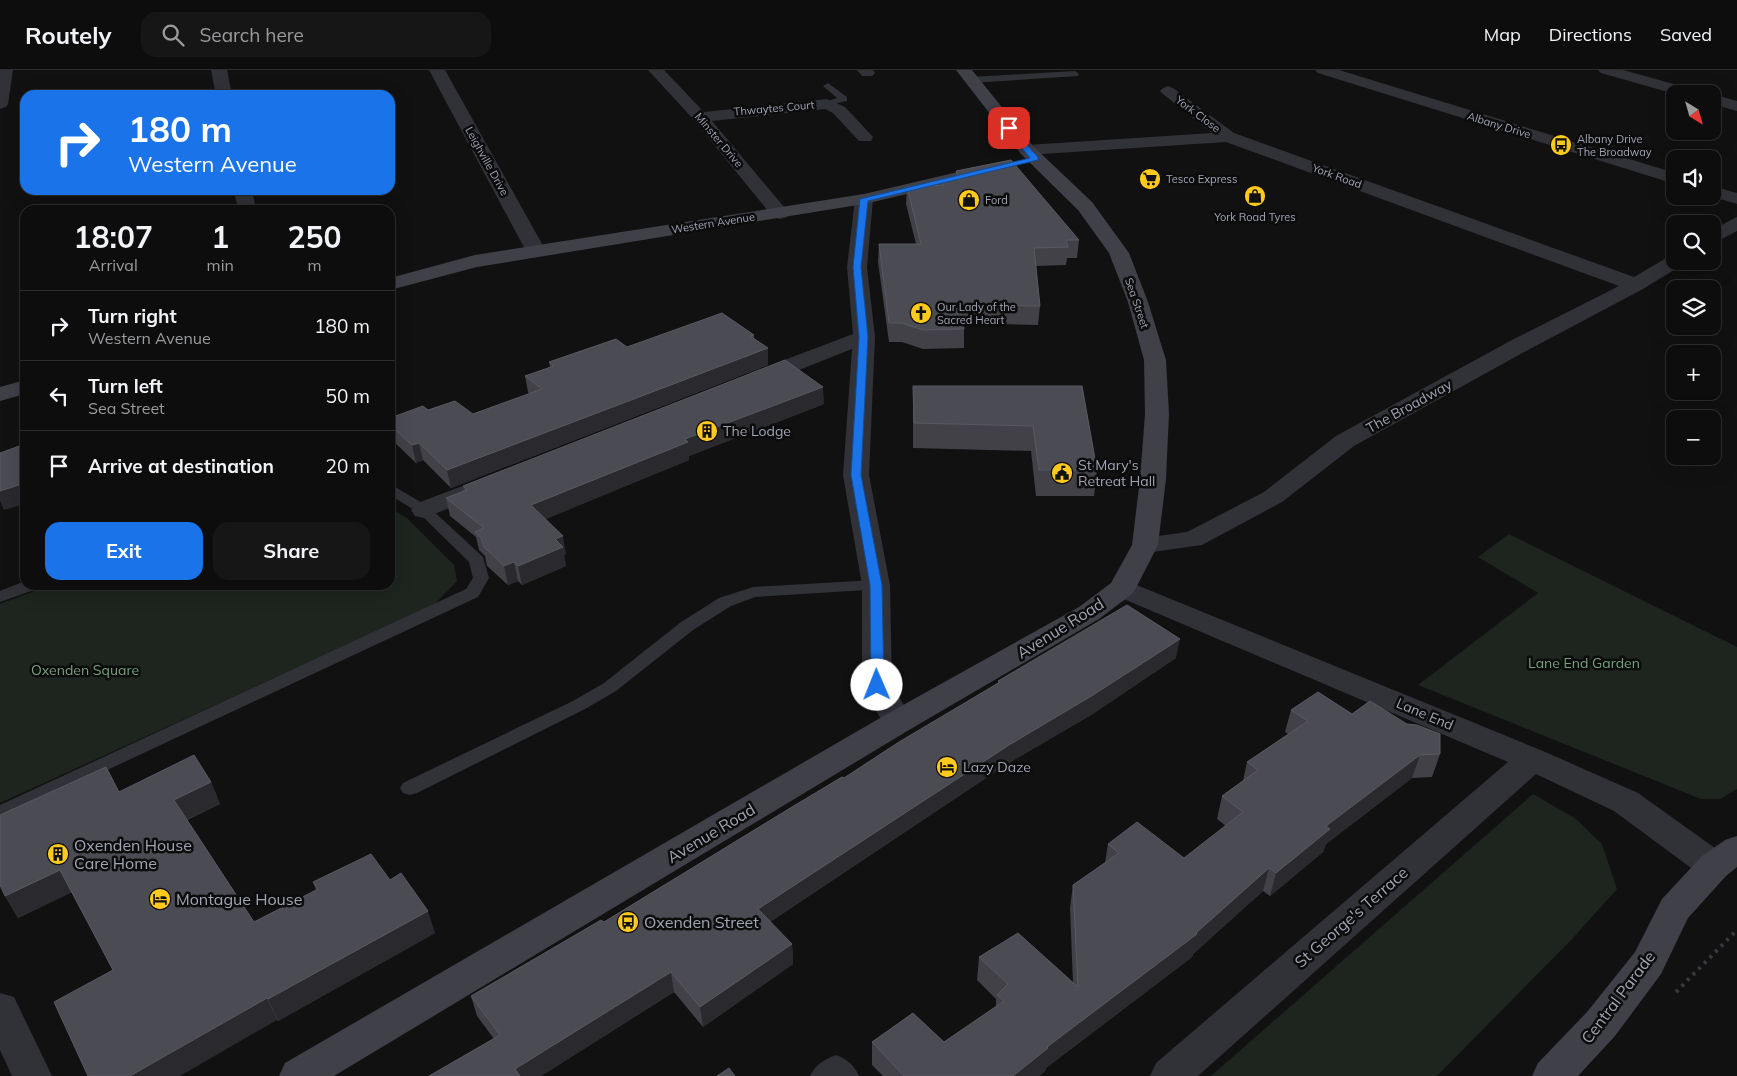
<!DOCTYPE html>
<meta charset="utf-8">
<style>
body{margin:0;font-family:Mulish,sans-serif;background:#161617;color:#f1f3f6;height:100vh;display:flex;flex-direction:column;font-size:19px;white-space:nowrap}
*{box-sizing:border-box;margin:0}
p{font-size:16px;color:#9a9c9e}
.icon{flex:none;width:28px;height:28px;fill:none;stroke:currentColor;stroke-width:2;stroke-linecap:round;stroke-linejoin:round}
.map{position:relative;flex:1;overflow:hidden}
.side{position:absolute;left:20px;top:135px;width:375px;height:385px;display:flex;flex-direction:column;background:#0d0d0e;border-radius:15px;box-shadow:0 5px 20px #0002,0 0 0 1px #2d2d2e}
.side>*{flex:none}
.banner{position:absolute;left:20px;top:20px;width:375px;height:105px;border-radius:15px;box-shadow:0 5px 20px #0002,0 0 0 1px #2d2d2e;background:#1a73e8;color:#fff;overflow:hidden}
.needle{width:32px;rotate:143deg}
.fabs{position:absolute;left:1666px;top:15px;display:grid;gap:10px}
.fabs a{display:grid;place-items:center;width:55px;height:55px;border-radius:10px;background:#0d0d0e;box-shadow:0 5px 20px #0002,0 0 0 1px #2d2d2e;font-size:25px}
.pin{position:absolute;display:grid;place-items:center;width:42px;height:42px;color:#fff;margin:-21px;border-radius:10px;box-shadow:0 2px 8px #0006}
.me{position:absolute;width:55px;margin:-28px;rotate:359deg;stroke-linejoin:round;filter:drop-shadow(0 0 4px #0008)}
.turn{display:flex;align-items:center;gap:18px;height:105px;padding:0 25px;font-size:22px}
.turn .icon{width:65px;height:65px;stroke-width:2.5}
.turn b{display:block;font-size:35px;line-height:42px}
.eta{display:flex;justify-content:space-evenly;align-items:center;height:85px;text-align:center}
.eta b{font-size:30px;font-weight:700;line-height:35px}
.cta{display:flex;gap:10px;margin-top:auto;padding:10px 25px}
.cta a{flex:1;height:58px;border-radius:15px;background:#1a73e8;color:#fff;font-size:20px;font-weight:700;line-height:58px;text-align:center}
.cta a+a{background:#161617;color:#f1f3f6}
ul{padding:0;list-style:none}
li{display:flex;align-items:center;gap:15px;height:70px;padding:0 25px;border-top:1px solid #2d2d2e}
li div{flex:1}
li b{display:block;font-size:19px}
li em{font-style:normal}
header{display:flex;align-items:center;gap:30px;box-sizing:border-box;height:70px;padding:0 25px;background:#0d0d0e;border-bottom:1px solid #2d2d2e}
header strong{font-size:24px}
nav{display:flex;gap:28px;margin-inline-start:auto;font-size:18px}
.search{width:350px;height:45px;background:#161617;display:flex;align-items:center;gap:12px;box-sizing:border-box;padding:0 18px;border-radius:15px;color:#9a9c9e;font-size:19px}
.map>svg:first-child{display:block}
.green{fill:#1d251e}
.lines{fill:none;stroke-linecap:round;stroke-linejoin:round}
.path{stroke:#37393f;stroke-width:4;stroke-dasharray:3 5;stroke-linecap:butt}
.lane{fill:#313238;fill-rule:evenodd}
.street{fill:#313238;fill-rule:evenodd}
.secondary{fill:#3f4048;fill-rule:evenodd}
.wall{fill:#414147}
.shaded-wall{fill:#2a292d}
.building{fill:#4b4b53;stroke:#595962}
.route{fill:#1a73e8;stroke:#114b97}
.labels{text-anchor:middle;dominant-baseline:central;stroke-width:5;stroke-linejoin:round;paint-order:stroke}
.far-street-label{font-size:11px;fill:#a0a5b5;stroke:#0c0c0d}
.far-poi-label{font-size:11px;fill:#a0a5b5;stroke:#0c0c0d;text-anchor:start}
.street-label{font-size:14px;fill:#a0a5b5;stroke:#0c0c0d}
.poi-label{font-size:14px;fill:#a0a5b5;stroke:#0c0c0d;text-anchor:start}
.park-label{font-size:14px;fill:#75a27c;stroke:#0c0c0d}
.near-street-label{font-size:16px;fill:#a0a5b5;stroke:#0c0c0d}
.near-poi-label{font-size:16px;fill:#a0a5b5;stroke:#0c0c0d;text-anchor:start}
</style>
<header>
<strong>Routely</strong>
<div class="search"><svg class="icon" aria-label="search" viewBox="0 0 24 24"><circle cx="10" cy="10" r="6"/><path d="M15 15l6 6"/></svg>Search here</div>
<nav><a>Map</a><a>Directions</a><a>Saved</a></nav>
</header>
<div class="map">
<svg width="1737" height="1006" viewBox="0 0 1737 1006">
<rect width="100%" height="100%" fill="#111112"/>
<!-- green -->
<path class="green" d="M390,438L407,448L454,495L457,511L434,535L0,733V534L50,515H390Z
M1509,464L1737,577V719L1720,729H1701L1418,615L1538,523L1478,487Z
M1533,724L1576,749L1602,774L1617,819L1572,869L1437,1006H1211Z"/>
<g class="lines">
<!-- path -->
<path class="path" d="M1676,922L1737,860"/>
<!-- lane -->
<path class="lane" d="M1075,1L1079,4L1078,6L971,13L966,10L971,7Z
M828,13L847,27V31L824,36V32L837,28L823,16Z
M390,414L429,437L483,487L489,508L478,527L0,750V735L466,519L473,508L469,492L419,443L390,425Z
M876,510L882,511L884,515L882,519L755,527L731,536L693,560L616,621L585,639L417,723L410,725L403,723L400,718L403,713L573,631L604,613L681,552L719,528L753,517Z
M25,511V515H39L37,519L0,532V521Z
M836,985C847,989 854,995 859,1006H810C815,995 825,989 836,985Z"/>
<!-- street -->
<path class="street" d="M0,0H13L8,34L6,37L0,39Z
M211,0H227L232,25H216Z
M429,0H445L546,181L543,185L536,187L529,185L526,181Z
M648,0H664L704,42L827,29L845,37L873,67L871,71H859L833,43L825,39L712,51L789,143L787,147L780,149L773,147L694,50Z
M857,0H873L875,3L872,6H862Z
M1315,0H1339L1675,103V114L1318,3Z
M1598,0H1623L1699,21L1701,24H1675L1601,3Z
M1168,16L1173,18L1234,63L1634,207L1668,187L1675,185V191H1685L1682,195L1643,219L1528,280L1354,376L1282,432L1202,475L1145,483L1136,481L1132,475L1136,469L1187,462L1264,422L1336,366L1512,270L1619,216L1226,72L1027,85L1021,84L1018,80L1021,76L1027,75L1212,63L1163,24L1160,21L1163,18Z
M1712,24L1737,31V41L1712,34Z
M1712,116L1737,123V134L1710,126H1712Z
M234,120H252L256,140H238Z
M864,124L870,125L873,129L867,197L875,267L869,405L890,515L892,615L914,652L909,660L898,663L887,660L862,615V515L843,405L852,279L766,313L758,315L750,313L747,308L750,303L853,264L847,197L855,129L858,125Z
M1737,147V161L1712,174V160Z
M481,409L490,412L494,417L490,422L424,448L415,446L411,440L415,434Z
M1122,509L1543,681L1638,723L1726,786L1731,796L1726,806L1714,810L1702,806L1614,741L1536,704L1198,1006H1150L1156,993L1508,692L1112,524L1108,518L1112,512Z
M0,923L14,927L52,1006H12L0,980Z"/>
<!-- secondary -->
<path class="secondary" d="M956,0H972L1033,76L1092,132L1129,183L1148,232L1166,290L1169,344L1166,409L1158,475L1136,518L1132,524L1099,549L909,660L334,1006H279L285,993L887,644L1079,537L1111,513L1132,475L1140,409L1145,344L1144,290L1128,232L1109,183L1078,140L1021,84Z
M992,94L998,95L1001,99L998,103L864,134L477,197L390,220V208L475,185L864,124Z
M25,310V324L0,331V317Z
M1737,766V797L1726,806L1688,848L1661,904L1615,966L1578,1006H1532L1538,993L1587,942L1635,882L1662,829L1702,786L1725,770Z"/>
</g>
<!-- wall -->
<path class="wall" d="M956,101L1079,170L1077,188H1067L1066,195L1036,196L1040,236L1038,255L963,253L964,259V278L923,279L902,272H889L878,192L879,174H916L906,134L907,117L941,115V110L956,109Z
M754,265V269L768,295L451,418L423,390L416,393L390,368V348L428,340L473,344L529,324L528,322L525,306L550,297L549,292L627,277Z
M913,316H1082L1097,400L1094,426H1036L1031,381L913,378Z
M824,334L689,386V390L545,449L566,484L564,485L566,496L522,515L518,511L508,515L487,496L485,486L479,480L476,467L450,446L446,428L464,420L463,416Z
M1176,588L1091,645L1007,694L770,852L792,874L793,894L703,957L674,922L541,1006H429L494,969L477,946L471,926L604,852L844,708L998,613V611Z
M1291,640L1352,644L1440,684L1432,707L1412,708L1326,774L1323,782L1270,826L1263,821L1193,884L1192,887L1046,998L1045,1001L1039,1006H883L872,995V972H944L996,937V929L977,910L979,887L1073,913L1070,838L1073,815L1105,793L1108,774L1184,788L1226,756L1217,749L1222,726L1243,711L1247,692L1288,664L1285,662Z
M211,712L220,734L187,750L254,852L316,820L313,812L390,810L435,863L278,951L277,950L113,900L72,822L18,848L5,826Z"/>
<!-- shaded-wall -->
<path class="shaded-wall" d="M768,278V295L451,418L447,400Z
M823,317L824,334L689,386V390L534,454L531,435L685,369Z
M419,373L423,390L416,393L412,375Z
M25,413V434L4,440L0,431V421Z
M563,466L566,484L564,485L566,496L522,515L518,496L555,469Z
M514,492L518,511L508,515L504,496Z
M1180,569L1176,588L1091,645L1007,694L759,859L758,839L1009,675Z
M1420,685L1412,708L1326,774L1323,782L1270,826L1276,803L1326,756Z
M211,712L220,734L183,751L174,730Z
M1269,798L1263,821L1193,884L1192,887L1046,998L1045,1001L1039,1006H1013L1047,977L1196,863Z
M60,800L72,822L18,848L5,826Z
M428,841L435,863L278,951L268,929Z
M792,874L793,894L703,957L700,937Z
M671,902L674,922L541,1006H517L515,999Z
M267,928L277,950L180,1006H130Z"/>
<!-- building -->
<path class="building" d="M1011,90L1079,170H1066L1068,177L1034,178L1040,236L959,235L964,259L923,260L902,253H889L879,174H921L907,117L944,115L941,110L960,109L956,101Z
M722,243L754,265L750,266L768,278L447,400L419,373L412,375L390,355V348L423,336L428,340L455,331L473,344L542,319L525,306L554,296L549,292L616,269L627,277Z
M785,290L823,317L685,369L688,372L531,435L563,466L555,469L563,477L518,496L514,492L504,496L484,477L481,468L475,462L484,458L446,428L467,420L463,416Z
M913,316H1082L1097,400H1039L1033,356L914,353Z
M25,374V413L0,421V383Z
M1127,535L1180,569L1093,625L1009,675L758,839L792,874L700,937L671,902L515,999L520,1006H429L500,965L471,926L601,850L604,852L787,740L842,707L844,708L899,672L1000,612L998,611Z
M1318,622L1352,644L1370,631L1407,654L1417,655L1440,664V684L1420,685L1326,756L1330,759L1276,803L1269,798L1196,863L1197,864L1047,977L1048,978L1013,1006H904L872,972L913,943L944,972L1004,931L997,925L1008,914L979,887L1018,863L1078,917L1073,815L1119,783L1108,774L1137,752L1184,788L1243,742L1222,726L1258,700L1247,692L1308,651L1291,640Z
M194,685L211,712L174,730L254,852L318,819L313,812L371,784L390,810L401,803L428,841L268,929L267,928L130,1006H88L54,932L113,900L60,800L5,826L0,815V745L106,697L119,722Z
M729,998L735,1006H717Z"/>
<!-- route -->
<path class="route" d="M1009,56L1038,87V90L868,131L861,197L868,267L861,405L882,515L884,615L877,619L871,615L870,515L851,405L859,267L853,197L860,129L1030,88L1005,58Z"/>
<!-- icons -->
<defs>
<g id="bus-disc" transform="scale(1.125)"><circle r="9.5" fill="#ffca1c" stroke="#0c0c0d"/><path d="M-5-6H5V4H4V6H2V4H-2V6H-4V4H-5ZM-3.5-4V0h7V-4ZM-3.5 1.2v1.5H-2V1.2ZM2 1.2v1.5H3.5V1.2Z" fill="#111"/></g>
<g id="supermarket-disc" transform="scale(1.125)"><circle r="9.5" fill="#ffca1c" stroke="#0c0c0d"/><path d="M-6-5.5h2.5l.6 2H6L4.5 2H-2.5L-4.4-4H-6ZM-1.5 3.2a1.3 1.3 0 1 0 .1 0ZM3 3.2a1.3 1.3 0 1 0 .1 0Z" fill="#111"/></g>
<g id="shop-disc" transform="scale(1.125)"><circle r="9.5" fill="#ffca1c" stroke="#0c0c0d"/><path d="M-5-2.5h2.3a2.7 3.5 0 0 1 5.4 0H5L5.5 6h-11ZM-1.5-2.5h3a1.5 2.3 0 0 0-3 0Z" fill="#111"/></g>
<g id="church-disc" transform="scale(1.125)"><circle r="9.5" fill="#ffca1c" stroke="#0c0c0d"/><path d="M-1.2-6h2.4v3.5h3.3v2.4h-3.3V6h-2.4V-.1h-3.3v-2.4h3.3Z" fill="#111"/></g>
<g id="building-disc" transform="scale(1.125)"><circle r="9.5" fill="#ffca1c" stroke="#0c0c0d"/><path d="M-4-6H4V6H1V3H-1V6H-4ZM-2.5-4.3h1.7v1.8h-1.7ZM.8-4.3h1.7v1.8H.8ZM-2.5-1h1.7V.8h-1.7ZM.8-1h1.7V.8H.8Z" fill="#111"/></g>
<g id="civic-disc" transform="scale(1.125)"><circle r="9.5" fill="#ffca1c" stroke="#0c0c0d"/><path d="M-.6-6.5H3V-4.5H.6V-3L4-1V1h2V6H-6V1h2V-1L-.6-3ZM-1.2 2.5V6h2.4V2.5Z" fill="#111"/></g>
<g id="hotel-disc" transform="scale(1.125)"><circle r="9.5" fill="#ffca1c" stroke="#0c0c0d"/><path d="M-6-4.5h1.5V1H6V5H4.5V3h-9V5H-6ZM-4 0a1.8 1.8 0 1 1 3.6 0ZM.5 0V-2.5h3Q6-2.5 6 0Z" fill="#111"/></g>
</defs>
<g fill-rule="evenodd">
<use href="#bus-disc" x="1561" y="75"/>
<use href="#supermarket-disc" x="1150" y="109"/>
<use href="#shop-disc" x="1255" y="126"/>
<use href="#shop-disc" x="969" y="130"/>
<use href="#church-disc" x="921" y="243"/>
<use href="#building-disc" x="707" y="361"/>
<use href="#civic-disc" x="1062" y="403"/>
<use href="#hotel-disc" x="947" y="697"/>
<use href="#building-disc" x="58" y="784"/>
<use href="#hotel-disc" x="160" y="829"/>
<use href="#bus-disc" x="628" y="852"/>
</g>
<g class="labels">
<!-- far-street labels -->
<g class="far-street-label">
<text transform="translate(774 38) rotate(-5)">Thwaytes Court</text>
<text transform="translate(1198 44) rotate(37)">York Close</text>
<text transform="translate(1499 55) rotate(17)">Albany Drive</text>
<text transform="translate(719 70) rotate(50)">Minster Drive</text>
<text transform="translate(487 91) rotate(61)">Leighville Drive</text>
<text transform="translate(1337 106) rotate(20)">York Road</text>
<text transform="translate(713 153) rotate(-9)">Western Avenue</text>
<text transform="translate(1137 233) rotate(71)">Sea Street</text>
</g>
<!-- far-poi labels -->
<g class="far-poi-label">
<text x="1577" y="69">Albany Drive<tspan x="1577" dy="13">The Broadway</tspan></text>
<text x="1166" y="109">Tesco Express</text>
<text x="985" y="130">Ford</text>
<text x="1255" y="147" text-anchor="middle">York Road Tyres</text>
<text x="937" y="237">Our Lady of the<tspan x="937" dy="13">Sacred Heart</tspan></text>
</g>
<!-- street labels -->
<g class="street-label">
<text transform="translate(1409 336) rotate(-29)">The Broadway</text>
<text transform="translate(1425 644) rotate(23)">Lane End</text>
</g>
<!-- poi labels -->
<g class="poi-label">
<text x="723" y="361">The Lodge</text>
<text x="1078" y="395">St Mary's<tspan x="1078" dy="16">Retreat Hall</tspan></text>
<text x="963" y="697">Lazy Daze</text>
</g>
<!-- park labels -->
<g class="park-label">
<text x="1584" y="593">Lane End Garden</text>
<text x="85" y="600">Oxenden Square</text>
</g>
<!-- near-street labels -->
<g class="near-street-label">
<text transform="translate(1060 558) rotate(-32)">Avenue Road</text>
<text transform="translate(711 763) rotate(-31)">Avenue Road</text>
<text transform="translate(1351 847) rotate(-41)">St George's Terrace</text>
<text transform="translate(1618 927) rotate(-53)">Central Parade</text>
</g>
<!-- near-poi labels -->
<g class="near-poi-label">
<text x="74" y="775">Oxenden House<tspan x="74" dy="18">Care Home</tspan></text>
<text x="176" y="829">Montague House</text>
<text x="644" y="852">Oxenden Street</text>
</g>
</g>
</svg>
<div class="fabs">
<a><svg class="needle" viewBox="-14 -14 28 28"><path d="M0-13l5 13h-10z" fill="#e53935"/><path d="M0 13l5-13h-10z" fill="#9a9c9e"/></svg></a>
<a><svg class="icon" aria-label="sound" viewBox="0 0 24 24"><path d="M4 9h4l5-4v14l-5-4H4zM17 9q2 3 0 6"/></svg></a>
<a><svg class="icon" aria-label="search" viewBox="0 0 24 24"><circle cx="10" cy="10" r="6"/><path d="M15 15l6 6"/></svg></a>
<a><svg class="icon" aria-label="layers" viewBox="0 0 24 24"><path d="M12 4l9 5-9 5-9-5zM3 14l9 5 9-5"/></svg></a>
<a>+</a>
<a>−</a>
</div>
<div class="pin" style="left:1009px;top:58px;background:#d93025"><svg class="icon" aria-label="arrive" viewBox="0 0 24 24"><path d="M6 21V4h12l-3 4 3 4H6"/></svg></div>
<svg class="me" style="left:877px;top:615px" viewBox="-20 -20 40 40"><circle r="19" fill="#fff"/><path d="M0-13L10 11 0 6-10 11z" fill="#1a73e8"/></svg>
<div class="banner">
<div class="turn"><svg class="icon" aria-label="right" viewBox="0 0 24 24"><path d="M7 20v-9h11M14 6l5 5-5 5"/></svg><div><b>180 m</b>Western Avenue</div></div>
</div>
<section class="side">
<div class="eta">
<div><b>18:07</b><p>Arrival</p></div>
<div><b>1</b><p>min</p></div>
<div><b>250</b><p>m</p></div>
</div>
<ul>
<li><svg class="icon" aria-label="right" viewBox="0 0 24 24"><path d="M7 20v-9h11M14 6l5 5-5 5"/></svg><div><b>Turn right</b><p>Western Avenue</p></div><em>180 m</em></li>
<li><svg class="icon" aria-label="left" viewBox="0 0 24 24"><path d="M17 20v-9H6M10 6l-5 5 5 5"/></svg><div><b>Turn left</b><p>Sea Street</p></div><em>50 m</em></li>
<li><svg class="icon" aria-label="arrive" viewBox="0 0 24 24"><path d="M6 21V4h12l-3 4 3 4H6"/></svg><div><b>Arrive at destination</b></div><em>20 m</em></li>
</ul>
<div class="cta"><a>Exit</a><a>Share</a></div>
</section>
</div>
